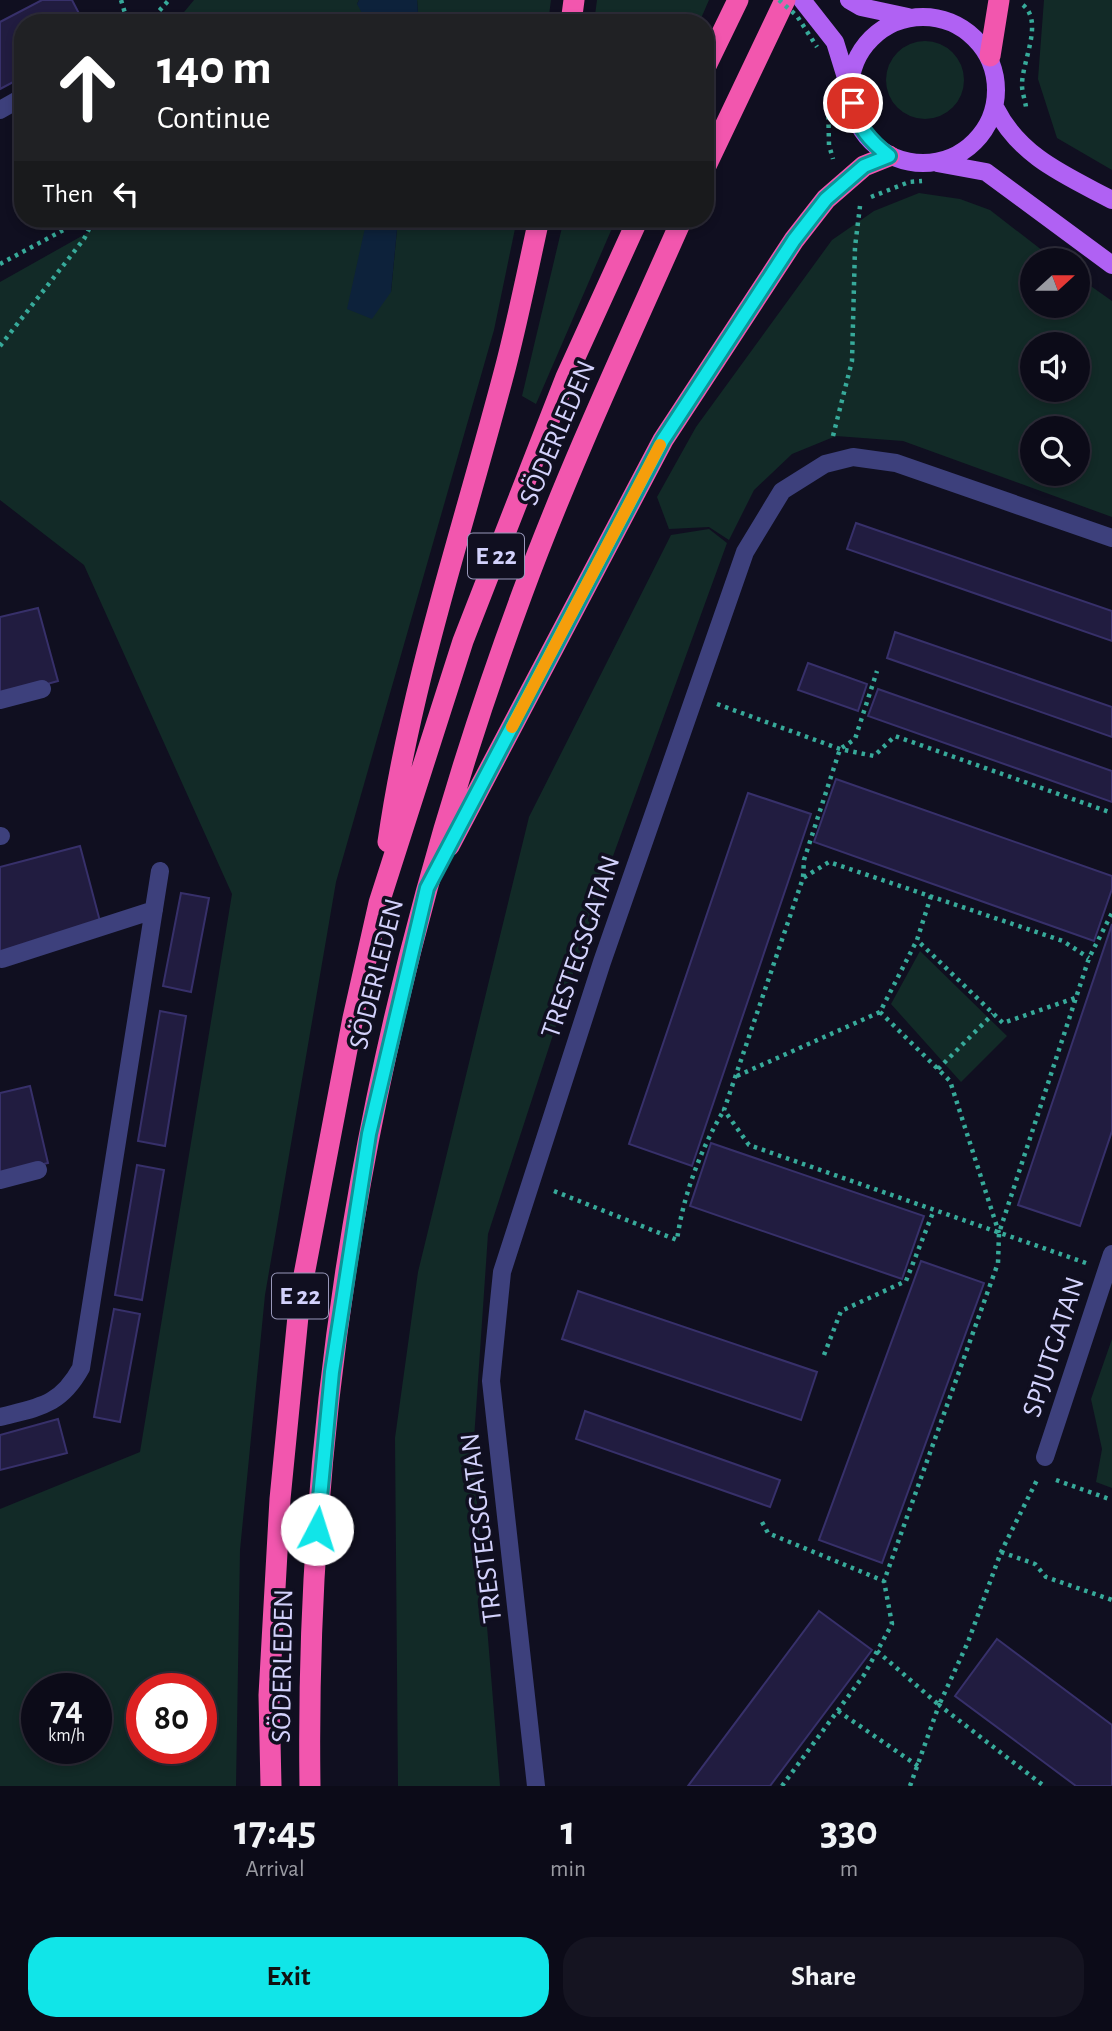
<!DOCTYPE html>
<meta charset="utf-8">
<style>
body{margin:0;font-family:"Alegreya Sans",sans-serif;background:#151421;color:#f1f3f6;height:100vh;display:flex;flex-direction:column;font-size:26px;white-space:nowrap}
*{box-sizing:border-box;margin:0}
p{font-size:23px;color:#9a9ba2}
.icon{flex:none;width:38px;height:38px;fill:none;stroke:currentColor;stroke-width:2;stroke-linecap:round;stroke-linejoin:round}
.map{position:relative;height:1786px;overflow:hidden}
.sheet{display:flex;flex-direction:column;background:#0c0b18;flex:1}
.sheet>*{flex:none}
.banner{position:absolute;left:14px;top:14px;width:700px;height:214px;border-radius:28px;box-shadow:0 4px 10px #0003,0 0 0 2px #2c2b37;background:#202124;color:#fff;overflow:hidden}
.needle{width:46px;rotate:69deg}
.buttons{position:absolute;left:1020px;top:248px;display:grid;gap:14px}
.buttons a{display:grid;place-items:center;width:70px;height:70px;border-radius:50%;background:#0c0b18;box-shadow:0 4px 10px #0003,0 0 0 2px #2c2b37;font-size:35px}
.speed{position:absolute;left:21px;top:1673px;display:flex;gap:14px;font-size:35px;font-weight:700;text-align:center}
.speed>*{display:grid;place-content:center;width:91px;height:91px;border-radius:50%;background:#0c0b18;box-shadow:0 4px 10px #0003,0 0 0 2px #2c2b37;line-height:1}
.speed small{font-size:18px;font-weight:400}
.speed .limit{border:10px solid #d22;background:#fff;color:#111}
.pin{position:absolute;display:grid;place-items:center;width:60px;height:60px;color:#fff;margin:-30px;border:4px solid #fff;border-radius:50%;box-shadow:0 2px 7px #0007}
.me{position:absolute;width:77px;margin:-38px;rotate:5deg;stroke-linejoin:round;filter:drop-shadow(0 0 5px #0008)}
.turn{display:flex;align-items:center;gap:24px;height:147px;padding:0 28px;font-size:32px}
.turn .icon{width:91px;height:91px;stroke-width:2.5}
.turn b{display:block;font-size:49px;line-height:60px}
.then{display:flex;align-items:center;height:66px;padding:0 28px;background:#0003;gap:14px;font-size:26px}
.eta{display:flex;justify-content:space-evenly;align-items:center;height:119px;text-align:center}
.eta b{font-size:42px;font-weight:700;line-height:49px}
.primary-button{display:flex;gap:14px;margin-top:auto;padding:14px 28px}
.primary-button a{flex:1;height:80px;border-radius:28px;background:#11e5e8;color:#111;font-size:28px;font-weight:700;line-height:80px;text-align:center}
.primary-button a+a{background:#151421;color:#f1f3f6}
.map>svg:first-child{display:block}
.green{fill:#122a27;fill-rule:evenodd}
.water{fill:#0d223b}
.building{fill:#211c40;stroke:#37306a;stroke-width:2}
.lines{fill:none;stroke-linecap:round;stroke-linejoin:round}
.path{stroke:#37aa9a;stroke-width:4.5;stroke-dasharray:3.5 5;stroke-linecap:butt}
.minor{stroke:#3d407c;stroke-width:18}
.major{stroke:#b061f3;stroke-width:18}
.highway{stroke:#f256ae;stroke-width:21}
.path-bridge{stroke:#37aa9a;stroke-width:4.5;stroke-dasharray:3.5 5;stroke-linecap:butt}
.route-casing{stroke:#0b9597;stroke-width:18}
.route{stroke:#11e5e8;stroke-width:12}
.slow{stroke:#f59e0b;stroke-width:12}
.labels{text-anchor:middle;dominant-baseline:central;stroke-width:7;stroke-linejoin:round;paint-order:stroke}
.shield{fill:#100f20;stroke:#9898ba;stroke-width:2}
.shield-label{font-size:26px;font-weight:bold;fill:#d3d2fc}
.street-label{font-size:28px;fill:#d3d2fc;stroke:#100f20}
</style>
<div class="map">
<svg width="1112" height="1786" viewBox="0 0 1112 1786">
<rect width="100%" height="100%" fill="#100f20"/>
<!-- green -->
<path class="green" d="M194,0H359L357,4C379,18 395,29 418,13L417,0H551L548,23H175Z
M597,0H709L699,23H594Z
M1044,0H1112V170L1057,138L1038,79Z
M886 80a39 39 0 1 1 78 0a39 39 0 1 1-78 0Z
M919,193L960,199L990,210L1056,261H1032V306H1078V277L1112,301V517L903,441L836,436L792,454L754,490L729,540L709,527L669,529L657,497L696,427L832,240L874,211ZM1032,345H1078V390H1032ZM1032,429H1078V474H1032Z
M112,219H367L361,258L391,292L398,219H517L494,330L336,882L265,1295L240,1550L236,1786H0V1509L140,1452L232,894L84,565L0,500V282ZM37,1689H96V1748H37ZM142,1689H201V1748H142Z
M564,219H616L536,404L522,396Z
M709,529L727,543L597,900L488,1234L473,1454L500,1786H398L395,1438L418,1272L529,817L671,535Z
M920,951L1007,1036L961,1082L891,1004Z
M1112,1339V1488L1096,1482L1102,1449L1091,1399Z"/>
<!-- water -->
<path class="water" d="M359,0H417L418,13C400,25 384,21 363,15L357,4Z
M367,219H398L391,292L372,319L347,309Z"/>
<!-- building -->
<path class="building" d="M42,0H72L84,23H23V77L0,89V22Z
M856,523L1112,611V641L847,549Z
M38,608L58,681L0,697V617Z
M895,632L1112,707V737L887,658Z
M808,663L867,684L858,711L798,690Z
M878,689L1112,771V802L868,716Z
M836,779L1112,876V889L1094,941L814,842Z
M748,793L811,814L692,1166L629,1144Z
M80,846L101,925L0,952V867Z
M181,893L209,898L191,992L163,986Z
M1112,924V1131L1080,1226L1018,1205Z
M160,1011L186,1016L165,1146L138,1141Z
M30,1086L48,1163L0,1174V1093Z
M711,1143L924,1216L902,1279L690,1206Z
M137,1165L164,1170L142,1300L115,1295Z
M921,1261L984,1283L882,1563L819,1540Z
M578,1291L817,1372L801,1420L562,1339Z
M114,1309L140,1314L120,1422L94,1417Z
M585,1411L780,1480L770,1507L576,1439Z
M58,1419L67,1453L0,1470V1435Z
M819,1611L872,1650L770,1786H688Z
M997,1639L1112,1725V1786H1076L955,1696Z"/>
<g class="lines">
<!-- path -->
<path class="path" d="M121,0L128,23
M1023,5C1044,22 1022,61 1022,85C1022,92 1025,100 1026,107
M148,23L169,0
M828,99L829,145L833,159
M871,197L909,182L922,181
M0,264L69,227L92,219
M0,346L84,239L94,219
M833,436L852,361L855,247L860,206
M717,704L840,749L874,756L895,736L1112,813
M803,877L804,860L840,749L855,739L877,671
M931,896L917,940L1003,1023L1075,998
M880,1012L950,1081L999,1233
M938,1069L993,1014
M737,1076L880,1012L917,940
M554,1191L677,1240C683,1196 701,1148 724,1110
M1086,1263L749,1145L724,1110L803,878L829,862L1063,941L1089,958
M824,1355L841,1311L906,1281L934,1210
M1056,1480L1112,1500
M762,1522L768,1533L884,1581L998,1263L999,1233L1089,958L1112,913
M1001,1552L1035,1564L1046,1577L1112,1600
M877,1651L939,1705L968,1642L1001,1552L1037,1480
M838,1711L918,1766
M782,1786L864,1675L892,1624L884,1581
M910,1786L939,1705L1044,1786"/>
<!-- minor -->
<path class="minor" d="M0,110L23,97
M0,700L42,689
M0,836H1
M2,959L154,910
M0,1180L38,1170
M0,1417C39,1407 60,1406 81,1368L160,871
M1045,1457L1112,1254
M536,1786L491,1381L502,1272L602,962L745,552L782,491L825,464L853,457L896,463L1112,538"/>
<!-- major -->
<path class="major" d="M802,0L835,42L848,84
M849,0L861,7L908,17
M850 90a73 73 0 1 1 146 0a73 73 0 1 1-146 0Z
M996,109C1020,157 1067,176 1112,200
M937,163L986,172L1112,265"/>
<!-- highway -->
<path class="highway" d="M571,23L574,0
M990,56L999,0
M705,68L738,0
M705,168L785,0
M388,842C411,681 464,526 505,369C518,319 528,269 539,219
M449,846L663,440L794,240L826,199L864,166L889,156
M271,1786L269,1695L280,1499L300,1296L353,1018L379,903L463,641L566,377L638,219
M310,1786C304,1381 381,974 522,594C569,467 627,343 682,219"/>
<!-- path-bridge -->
<path class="path-bridge" d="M779,0L797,16L817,47"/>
</g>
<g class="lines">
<!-- route casing -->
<g class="route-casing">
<path id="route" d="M317,1529L332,1372L369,1134L427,888L663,440L794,240L826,199L864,166L889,156C870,141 857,127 853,103"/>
</g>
<!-- route -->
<use href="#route" class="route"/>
<!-- slow -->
<path class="slow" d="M512,727L660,445"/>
</g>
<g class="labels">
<!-- shield labels -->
<g class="shield">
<rect x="468" y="533.5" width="56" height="45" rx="5"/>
<rect x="272" y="1273.5" width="56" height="45" rx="5"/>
</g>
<g class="shield-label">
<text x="496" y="556">E 22</text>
<text x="300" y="1296">E 22</text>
</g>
<!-- street labels -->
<g class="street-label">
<text transform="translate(558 433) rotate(-67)">SÖDERLEDEN</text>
<text transform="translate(581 947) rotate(-71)">TRESTEGSGATAN</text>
<text transform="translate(377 974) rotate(-76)">SÖDERLEDEN</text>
<text transform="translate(1054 1347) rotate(-72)">SPJUTGATAN</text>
<text transform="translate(482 1528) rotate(-97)">TRESTEGSGATAN</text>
<text transform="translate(283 1666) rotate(-89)">SÖDERLEDEN</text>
</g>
</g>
</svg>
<div class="buttons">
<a><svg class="needle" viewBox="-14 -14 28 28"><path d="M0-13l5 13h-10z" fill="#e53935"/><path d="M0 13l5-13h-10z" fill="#9a9ba2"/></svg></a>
<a><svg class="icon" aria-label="sound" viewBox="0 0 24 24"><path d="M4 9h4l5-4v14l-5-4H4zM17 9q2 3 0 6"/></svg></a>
<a><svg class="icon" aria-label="search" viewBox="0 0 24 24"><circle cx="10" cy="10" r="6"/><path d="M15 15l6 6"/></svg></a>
</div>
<div class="speed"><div>74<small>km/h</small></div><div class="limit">80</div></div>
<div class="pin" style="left:853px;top:103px;background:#d93025"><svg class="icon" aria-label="arrive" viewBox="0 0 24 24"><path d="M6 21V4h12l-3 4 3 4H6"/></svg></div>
<svg class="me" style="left:317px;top:1529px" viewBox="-20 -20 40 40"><circle r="19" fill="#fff"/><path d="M0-13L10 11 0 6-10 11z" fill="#11e5e8"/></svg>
<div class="banner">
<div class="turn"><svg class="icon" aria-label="ahead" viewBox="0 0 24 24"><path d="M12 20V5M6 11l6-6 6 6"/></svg><div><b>140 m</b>Continue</div></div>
<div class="then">Then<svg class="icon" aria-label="left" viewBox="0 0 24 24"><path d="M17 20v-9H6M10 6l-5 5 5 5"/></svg></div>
</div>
</div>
<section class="sheet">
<div class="eta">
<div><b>17:45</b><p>Arrival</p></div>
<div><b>1</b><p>min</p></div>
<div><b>330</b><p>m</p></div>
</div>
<div class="primary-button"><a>Exit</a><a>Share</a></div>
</section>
